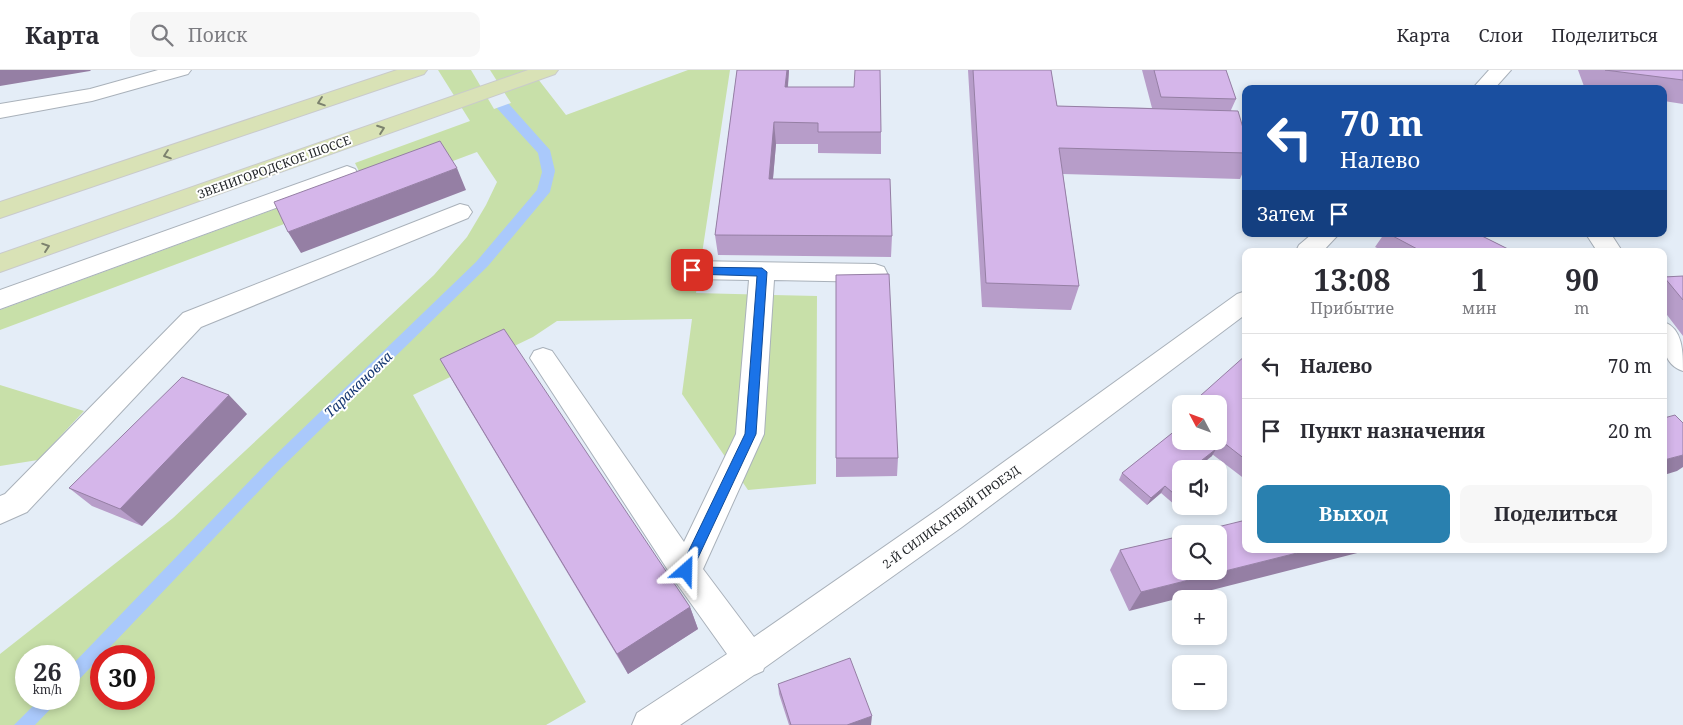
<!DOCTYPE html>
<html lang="ru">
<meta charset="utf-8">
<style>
body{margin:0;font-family:"Noto Serif",serif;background:#f7f7f7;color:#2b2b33;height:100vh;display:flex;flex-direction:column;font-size:19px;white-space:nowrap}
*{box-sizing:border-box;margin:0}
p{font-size:16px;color:#7c7c81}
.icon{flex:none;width:28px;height:28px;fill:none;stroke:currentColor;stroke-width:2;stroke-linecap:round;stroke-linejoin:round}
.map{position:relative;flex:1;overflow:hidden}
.drawer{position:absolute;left:1242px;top:178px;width:425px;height:305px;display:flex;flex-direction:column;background:#fff;border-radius:10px;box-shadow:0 2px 8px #0003}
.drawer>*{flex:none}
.guide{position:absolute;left:1242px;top:15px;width:425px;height:152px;border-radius:10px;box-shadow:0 2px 8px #0003;background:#1a4fa0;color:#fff;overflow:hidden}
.needle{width:32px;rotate:311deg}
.buttons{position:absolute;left:1172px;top:325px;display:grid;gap:10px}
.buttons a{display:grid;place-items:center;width:55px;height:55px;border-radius:10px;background:#fff;box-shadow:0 2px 8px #0003;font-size:25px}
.speed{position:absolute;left:15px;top:575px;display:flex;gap:10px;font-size:25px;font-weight:700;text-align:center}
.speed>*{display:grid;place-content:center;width:65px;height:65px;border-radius:50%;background:#fff;box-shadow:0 2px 8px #0003;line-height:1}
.speed small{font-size:12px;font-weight:400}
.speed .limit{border:8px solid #d22;background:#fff;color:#111}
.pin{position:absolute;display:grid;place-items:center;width:42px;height:42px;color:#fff;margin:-21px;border-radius:10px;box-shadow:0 2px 8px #0006}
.me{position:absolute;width:55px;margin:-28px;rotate:25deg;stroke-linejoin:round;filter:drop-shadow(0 0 4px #0008)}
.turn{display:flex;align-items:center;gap:18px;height:105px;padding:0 15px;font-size:22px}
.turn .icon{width:65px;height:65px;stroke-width:2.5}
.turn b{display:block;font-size:35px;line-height:42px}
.then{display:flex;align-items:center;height:48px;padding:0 15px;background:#0003;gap:10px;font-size:19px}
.eta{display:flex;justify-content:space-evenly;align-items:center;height:85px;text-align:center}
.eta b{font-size:30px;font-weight:700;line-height:35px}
.cta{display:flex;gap:10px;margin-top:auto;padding:10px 15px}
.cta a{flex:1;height:58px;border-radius:10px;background:#2980af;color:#fff;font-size:20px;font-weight:700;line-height:58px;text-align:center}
.cta a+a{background:#f7f7f7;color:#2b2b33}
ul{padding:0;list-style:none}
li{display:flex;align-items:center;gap:15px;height:65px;padding:0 15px;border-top:1px solid #e1e1e2}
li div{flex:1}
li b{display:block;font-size:19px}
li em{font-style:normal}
header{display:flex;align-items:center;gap:30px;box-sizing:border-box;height:70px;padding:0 25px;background:#fff;border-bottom:1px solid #e1e1e2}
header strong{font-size:24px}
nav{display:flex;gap:28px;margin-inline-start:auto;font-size:18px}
.search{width:350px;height:45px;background:#f7f7f7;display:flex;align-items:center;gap:12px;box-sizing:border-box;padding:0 18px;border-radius:10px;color:#7c7c81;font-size:19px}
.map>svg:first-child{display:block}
.green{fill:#c8e0a9;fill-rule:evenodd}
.water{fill:#aac9fb}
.pier{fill:#e4edf7}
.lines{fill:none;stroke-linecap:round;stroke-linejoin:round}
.minor-casing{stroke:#a9b1ba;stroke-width:2}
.major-casing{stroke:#c9cacb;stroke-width:2}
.minor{fill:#fff;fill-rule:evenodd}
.major{fill:#d9e2b6;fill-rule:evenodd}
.wall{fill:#b79dc9}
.shaded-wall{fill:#957fa4}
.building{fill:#d5b6ea;stroke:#957fa4}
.oneway{stroke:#7c826e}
.route{fill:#1a73e8;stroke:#114b97}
.labels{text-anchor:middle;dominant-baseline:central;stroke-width:4;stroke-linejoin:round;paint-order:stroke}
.street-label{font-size:12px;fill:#1f2225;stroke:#fff}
.water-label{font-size:14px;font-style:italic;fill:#143772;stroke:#fff}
</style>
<header>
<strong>Карта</strong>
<div class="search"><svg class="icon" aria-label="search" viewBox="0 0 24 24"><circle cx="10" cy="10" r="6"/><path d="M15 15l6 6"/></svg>Поиск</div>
<nav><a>Карта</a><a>Слои</a><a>Поделиться</a></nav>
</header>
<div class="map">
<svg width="1683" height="655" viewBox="0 0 1683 655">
<rect width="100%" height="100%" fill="#e4edf7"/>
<!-- green -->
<path class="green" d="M438,0H531L566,45L688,0H730L696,223L817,226L816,414L748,420L682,324L692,249L557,251L533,267L413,325L586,632L546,655H0V584L173,448L434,205L467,167L486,135L497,112L477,82L0,260V240L362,107L355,93L470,51ZM26,586H69V629H26ZM101,586H144V629H101Z
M0,315L84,341L38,390L0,396Z"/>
<!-- water -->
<path class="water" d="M507,32L550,80L555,101L550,122L488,196L279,400L69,620V598L266,394L476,192L537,120L542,102L538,83L495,36Z
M40,629H60L35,655H14Z"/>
<!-- pier -->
<path class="pier" d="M471,0H490L511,33L494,39Z"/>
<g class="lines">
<!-- minor casing -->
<g class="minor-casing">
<path id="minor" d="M158,0H191L188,4L92,31L0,48V34L90,19Z
M1489,0H1511L1494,19H1472Z
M347,96L355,99L358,104L355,109L0,239V220Z
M460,134L468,136L472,142L468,148L201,257L27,442L0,454V426L5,424L183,243Z
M1312,164H1339L1323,181H1296L1299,175Z
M1586,164H1611L1622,181H1597Z
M692,191L875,194L884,197L887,203L884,209L875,212L774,210L764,364L703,499L754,567L940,438L1237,224L1246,221V244L962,457L764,598L763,601L754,605L680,655H632L637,643L727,584L675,511L530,288L534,281L543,278L552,281L684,472L736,364L749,210L692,209L683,206L680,200L683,194Z
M1664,252C1683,259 1683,282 1683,301C1661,294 1663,271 1664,252Z"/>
</g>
<!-- major casing -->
<g class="major-casing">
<path id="major" d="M397,0H427L424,4L0,148V132Z
M528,0H558L555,4L0,202V184Z"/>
</g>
<!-- minor -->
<use href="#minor" class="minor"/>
<!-- major -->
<use href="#major" class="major"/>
</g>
<!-- wall -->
<path class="wall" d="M737,0H789L788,17L881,62V84L818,83V74H776L773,109L892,166L891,187L718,185L715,165Z
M968,0H1051L1057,36L1152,38L1142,0H1226L1236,29L1231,40L1246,68V95L1240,109L1063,104L1079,216L1071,240L982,237Z
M1578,0H1683V34L1664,31V19H1585Z
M1384,164H1478L1512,181H1383L1375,177Z
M836,205L898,388L897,406L836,407Z
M1683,206V266L1664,241V207Z
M1246,285V410L1212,384V386L1181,399V436H1188L1182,441L1161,423L1147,435L1119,410L1122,403L1179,358L1175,356L1181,343V371H1219V334Z
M440,289L690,537L698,559L628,604L456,317Z
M247,344L142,456L92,436L69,418Z
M1181,466L1129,541L1110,500L1120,480Z
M778,614L871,655H789L779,624Z"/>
<!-- shaded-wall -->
<path class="shaded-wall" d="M0,0H91L90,1L0,16Z
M787,0H789L786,39L785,17Z
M774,52L776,74L771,130L769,109Z
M457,98L466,120L301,183L288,162Z
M229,325L247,344L142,456L120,439Z
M1216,379L1212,386L1196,399L1197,394Z
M1683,385V397L1677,401L1664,405V390Z
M1165,416L1161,423L1147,435L1151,428Z
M1313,479H1373L1129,541L1141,522Z
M690,537L698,559L628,604L617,584Z
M872,646L871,655H847Z"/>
<!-- building -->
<path class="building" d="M737,0H787L785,17H854L855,0H880L881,62H818V53L774,52L769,109H890L892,166L715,165Z
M973,0H1051L1057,36L1238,41L1246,68V83L1059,78L1079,216L986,213Z
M1154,0H1226L1236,29L1161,27Z
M1605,0H1683V10Z
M440,71L457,98L288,162L274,132Z
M1389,164H1478L1512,181H1421Z
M889,204L898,388H836V205Z
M1683,206V230L1664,207Z
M504,259L690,537L617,584L440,289Z
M1246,285V390L1219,369V334H1191Z
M182,307L229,325L120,439L69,418Z
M1675,345L1683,353V385L1664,390V348Z
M1181,356V371H1207L1216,379L1197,394L1203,399H1181V430L1165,416L1151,428L1122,403Z
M1246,450V479H1313L1141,522L1120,480L1181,466V501H1219V464H1189Z
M850,588L872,646L847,655H791L778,614Z"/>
<!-- one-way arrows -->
<defs><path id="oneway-chevron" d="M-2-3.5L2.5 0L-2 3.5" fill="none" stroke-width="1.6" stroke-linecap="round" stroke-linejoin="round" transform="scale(1.25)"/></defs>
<g class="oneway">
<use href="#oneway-chevron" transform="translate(321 32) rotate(161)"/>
<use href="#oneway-chevron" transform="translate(381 59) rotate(-20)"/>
<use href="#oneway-chevron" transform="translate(167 85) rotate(161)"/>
<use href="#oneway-chevron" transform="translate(46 177) rotate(-19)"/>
</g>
<!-- route -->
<path class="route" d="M692,197L762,198L767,202L756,364L690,505L686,507L681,505L679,501L745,364L757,206L692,204L687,200Z"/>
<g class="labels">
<!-- street labels -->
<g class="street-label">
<text transform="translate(274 97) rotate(-20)">ЗВЕНИГОРОДСКОЕ ШОССЕ</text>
<text transform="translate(951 447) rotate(-36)">2-Й СИЛИКАТНЫЙ ПРОЕЗД</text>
</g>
<!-- water labels -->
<g class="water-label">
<text transform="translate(358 314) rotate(-44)">Таракановка</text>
</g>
</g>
</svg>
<div class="buttons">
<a><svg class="needle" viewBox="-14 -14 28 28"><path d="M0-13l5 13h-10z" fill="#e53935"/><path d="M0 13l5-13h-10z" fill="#7c7c81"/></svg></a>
<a><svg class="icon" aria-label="sound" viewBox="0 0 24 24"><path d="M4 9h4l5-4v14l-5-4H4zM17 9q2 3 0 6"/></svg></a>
<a><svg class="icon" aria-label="search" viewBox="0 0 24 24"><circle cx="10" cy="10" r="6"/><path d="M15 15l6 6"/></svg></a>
<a>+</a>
<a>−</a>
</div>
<div class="speed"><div>26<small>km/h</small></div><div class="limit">30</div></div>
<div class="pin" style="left:692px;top:200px;background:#d93025"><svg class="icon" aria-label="arrive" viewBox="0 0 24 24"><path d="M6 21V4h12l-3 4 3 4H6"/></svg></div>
<svg class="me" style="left:686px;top:501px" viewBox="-20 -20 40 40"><path d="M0-17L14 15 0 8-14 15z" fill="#1a73e8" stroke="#fff" stroke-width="4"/></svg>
<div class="guide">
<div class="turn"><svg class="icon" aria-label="left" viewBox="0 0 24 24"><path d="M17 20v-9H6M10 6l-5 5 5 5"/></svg><div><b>70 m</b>Налево</div></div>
<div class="then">Затем<svg class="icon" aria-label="arrive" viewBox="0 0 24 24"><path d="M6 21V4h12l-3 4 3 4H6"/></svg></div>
</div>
<section class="drawer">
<div class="eta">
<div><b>13:08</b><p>Прибытие</p></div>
<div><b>1</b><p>мин</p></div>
<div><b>90</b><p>m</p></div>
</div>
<ul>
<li><svg class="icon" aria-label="left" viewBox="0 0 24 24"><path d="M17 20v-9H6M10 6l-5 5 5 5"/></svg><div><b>Налево</b></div><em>70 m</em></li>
<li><svg class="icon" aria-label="arrive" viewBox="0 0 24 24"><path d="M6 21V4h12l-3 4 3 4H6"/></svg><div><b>Пункт назначения</b></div><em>20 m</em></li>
</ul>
<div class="cta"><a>Выход</a><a>Поделиться</a></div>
</section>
</div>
